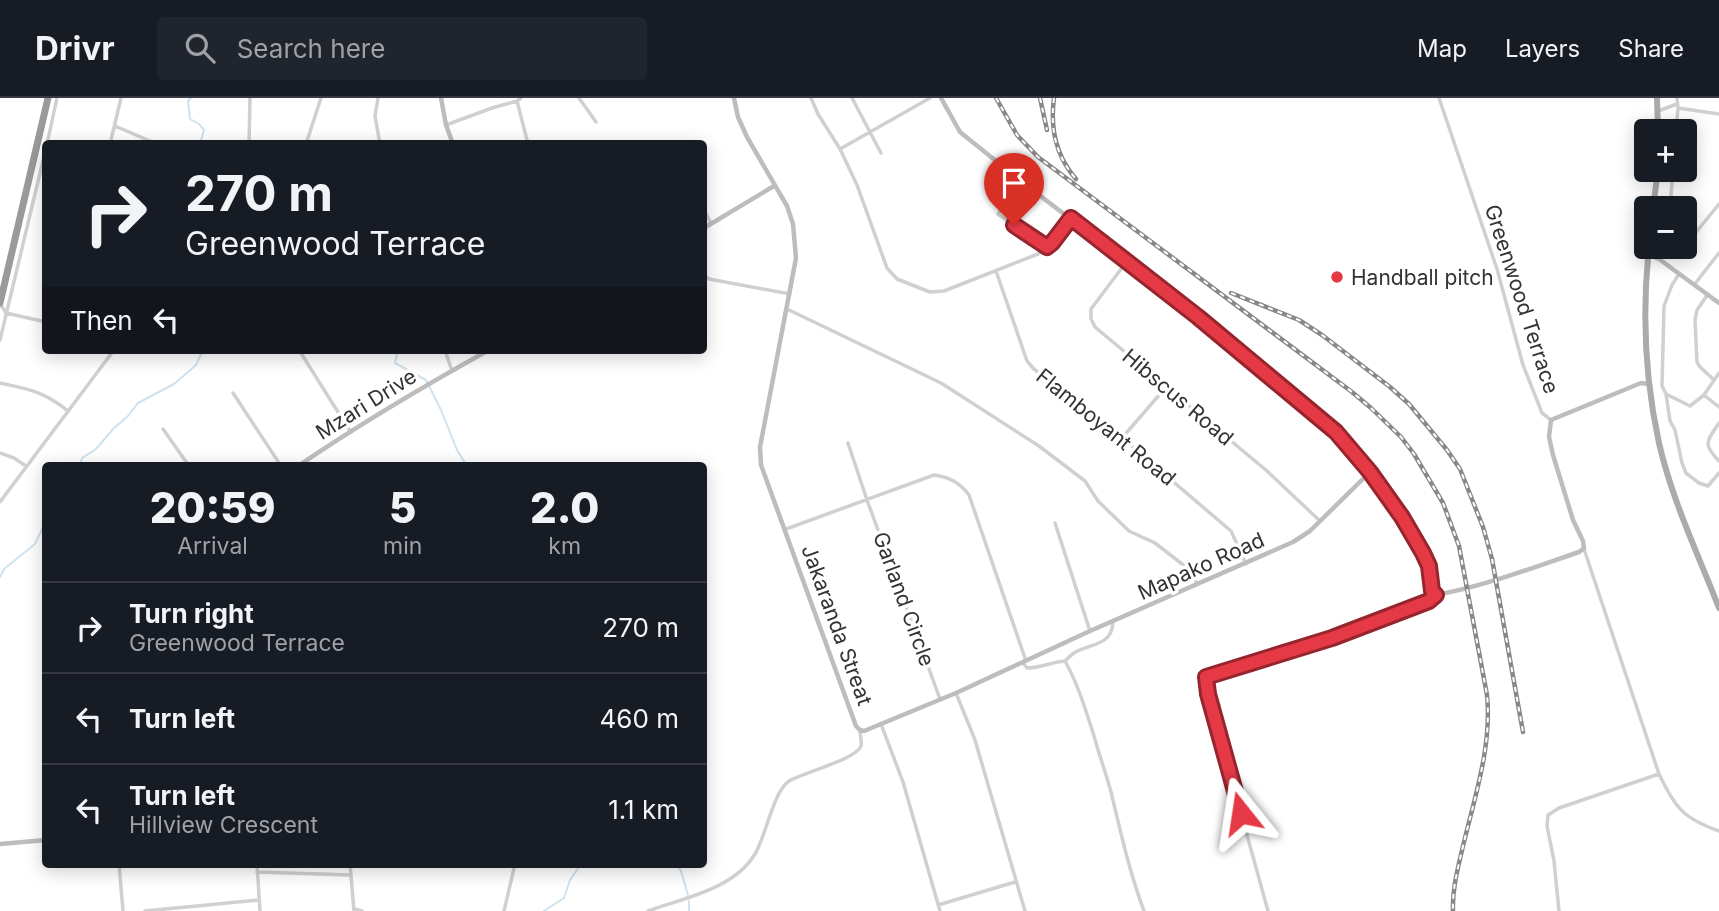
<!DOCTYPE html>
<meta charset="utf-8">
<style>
body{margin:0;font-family:Inter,sans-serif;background:#20242c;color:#f1f3f6;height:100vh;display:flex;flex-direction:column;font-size:26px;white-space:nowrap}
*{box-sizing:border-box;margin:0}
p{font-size:23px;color:#9ea1a6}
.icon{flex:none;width:38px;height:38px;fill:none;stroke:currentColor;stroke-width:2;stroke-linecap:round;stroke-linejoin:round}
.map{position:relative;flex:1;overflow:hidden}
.panel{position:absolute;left:42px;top:364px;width:665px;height:406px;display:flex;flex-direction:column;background:#171b24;border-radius:7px;box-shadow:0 4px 18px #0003}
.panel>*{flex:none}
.banner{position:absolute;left:42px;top:42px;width:665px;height:214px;border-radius:7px;box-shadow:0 4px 18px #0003;background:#171b24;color:#f1f3f6;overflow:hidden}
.buttons{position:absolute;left:1634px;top:21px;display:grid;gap:14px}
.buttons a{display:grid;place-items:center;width:63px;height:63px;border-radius:7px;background:#171b24;box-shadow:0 4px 18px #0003;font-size:35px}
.pin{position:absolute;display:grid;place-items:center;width:60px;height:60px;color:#fff;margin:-72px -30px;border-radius:50% 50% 50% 0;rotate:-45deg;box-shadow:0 0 7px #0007}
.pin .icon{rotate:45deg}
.me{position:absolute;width:77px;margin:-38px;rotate:345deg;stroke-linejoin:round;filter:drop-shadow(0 0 5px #0008)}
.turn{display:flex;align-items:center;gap:24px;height:147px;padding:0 28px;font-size:32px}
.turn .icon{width:91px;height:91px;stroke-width:2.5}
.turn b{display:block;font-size:49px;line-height:60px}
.then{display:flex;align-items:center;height:66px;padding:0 28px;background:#0003;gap:14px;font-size:26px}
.eta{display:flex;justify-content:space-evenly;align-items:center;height:119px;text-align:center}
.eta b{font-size:42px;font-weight:800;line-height:49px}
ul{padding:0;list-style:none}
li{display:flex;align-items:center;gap:21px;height:91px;padding:0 28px;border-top:2px solid #363941}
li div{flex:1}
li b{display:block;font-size:26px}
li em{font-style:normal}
header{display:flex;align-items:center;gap:42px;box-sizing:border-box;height:98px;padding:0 35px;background:#171b24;border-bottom:2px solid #363941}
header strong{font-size:33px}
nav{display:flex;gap:38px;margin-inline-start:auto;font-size:24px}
.search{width:490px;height:63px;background:#20242c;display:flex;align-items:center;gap:18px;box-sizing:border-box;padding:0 24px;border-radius:7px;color:#9ea1a6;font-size:26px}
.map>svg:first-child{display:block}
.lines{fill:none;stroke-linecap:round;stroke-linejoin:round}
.stream{stroke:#cfe2ee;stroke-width:2}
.street{stroke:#d0d0d0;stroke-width:3.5}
.secondary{stroke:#bdbdbd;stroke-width:4.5}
.primary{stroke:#ababab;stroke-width:6}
.highway{stroke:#9a9a9a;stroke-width:7}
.rail-casing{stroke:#888;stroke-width:4.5}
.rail{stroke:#fff;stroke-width:2;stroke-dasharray:5;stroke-linecap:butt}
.route-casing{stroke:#96252e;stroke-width:18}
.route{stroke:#e63946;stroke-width:12}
.poi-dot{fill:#e63946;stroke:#fff;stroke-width:2.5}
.labels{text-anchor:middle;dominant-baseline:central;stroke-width:7;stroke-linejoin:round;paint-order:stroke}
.poi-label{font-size:21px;fill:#333;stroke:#fff;text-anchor:start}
.street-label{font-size:21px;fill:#333;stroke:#fff}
</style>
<header>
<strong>Drivr</strong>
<div class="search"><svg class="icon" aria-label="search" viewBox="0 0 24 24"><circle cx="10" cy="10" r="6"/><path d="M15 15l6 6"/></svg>Search here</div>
<nav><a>Map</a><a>Layers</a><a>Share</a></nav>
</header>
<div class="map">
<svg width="1719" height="813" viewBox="0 0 1719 813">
<rect width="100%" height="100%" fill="#fff"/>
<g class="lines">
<!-- stream -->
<path class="stream" d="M191,0L188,3L190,21L199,26L204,32L200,46
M398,252L395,265L426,282L441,312L457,352L467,368
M80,368L82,360L96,351L114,330L128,318L138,305L174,286L196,267L203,252
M0,479L4,471L35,446L46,423
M677,766L681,773L688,797
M689,803V813
M544,813L564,800L570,782L581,766"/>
<!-- street -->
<path class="street" d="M378,0L375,18L380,46
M579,0L596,24
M811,0L818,16L840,51L857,87L887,170L897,181L930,194L944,193L1038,156L1052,145L1071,120
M852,0L881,55
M1439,0L1497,171L1523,267L1542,315L1551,322
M517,3L528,46
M1678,10L1719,16
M1658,13L1677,6
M446,27L492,10L517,3L521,0
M115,28L157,46
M1676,33L1678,10L1677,0
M47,46L57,0
M110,46L121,0
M249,46L250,0
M306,46L321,0
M840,51L930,0
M1021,83L998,116L1047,149
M1670,110L1673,72
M704,112L711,125
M1685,138H1693L1719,106
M1659,161L1664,149
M1127,163L1091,211V221L1095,229L1267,373L1320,423
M996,173L1027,263L1034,271L1122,340L1231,433L1246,466
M1679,176L1672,187L1664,208L1662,288L1666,296L1670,323L1675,332L1682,365L1686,375L1699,385L1708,388L1719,375
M704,177L709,181L790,196
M1694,187L1719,155
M1708,196L1697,212L1695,222L1697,264L1700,269L1714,282
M1,207L6,215L46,224
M787,211L941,285L1039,348L1085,383L1098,403L1129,433L1155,445L1186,469L1197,485
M0,242L46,50
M299,252L350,333
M445,252L452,273
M0,285C29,291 45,294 68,313
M233,295L281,368
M1666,296L1690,308L1704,297L1719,275
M1704,297L1719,309
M1719,325C1707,343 1702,346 1719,363
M163,331L189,368
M1122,340L1166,289
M848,345L867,402L940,601
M0,355L14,360L26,368
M0,404L114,252
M1055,425L1090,533
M786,431L934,377C950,379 960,385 969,397L1026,563
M1065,563C1068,560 1071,557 1074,555C1091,545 1112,548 1113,524
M1023,565L1027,570C1040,570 1052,564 1065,563C1078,586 1086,613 1094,638C1099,657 1106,675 1111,694C1121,735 1129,773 1144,813
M956,595L975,642L1025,813
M881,626L903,684L940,813
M1659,676C1676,710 1682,720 1719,733
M119,766L123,813
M257,766L260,813
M350,766L354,813
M257,774L351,777
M938,807L1015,784
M355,811L362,813
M145,813L259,802
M504,813L515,766
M648,813C684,800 734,791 755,756C766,738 773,694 789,683C802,675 857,661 861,648C862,644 860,637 860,632
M1268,813L1208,596L1206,579L1332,540L1429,503L1436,497
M1559,813L1554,763L1547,728L1548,717L1559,710L1659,676L1584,451"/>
<!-- secondary -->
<path class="secondary" d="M441,0L446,27L453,46
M734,0L738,19L747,39L787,108L793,126L796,160L760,349L761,367L856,628L860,632L864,633L956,595L1090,533L1293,444L1310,433L1370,374
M941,0L960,34L1021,83L1198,219L1336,334L1370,374L1402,419L1423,455L1429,468L1432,493L1436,497C1485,488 1532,470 1579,454L1584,450L1583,443L1573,422L1553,357L1549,339L1551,322L1641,285L1649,286
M704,130L774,88
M1648,157L1659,161L1719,205
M298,368C360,326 424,288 489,252
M0,746L46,742"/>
<!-- primary -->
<path class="primary" d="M1657,0L1658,33
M1653,110L1658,72
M1649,149C1642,214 1645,281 1659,345C1672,402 1698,456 1719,510"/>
<!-- highway -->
<path class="highway" d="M0,205L48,0"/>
<!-- rail casing -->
<g class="rail-casing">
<path id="rail" d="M996,0L1017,37L1038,59L1352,294L1371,310L1401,339L1414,356L1443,405L1459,448L1487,597C1492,648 1475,698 1463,748C1458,770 1452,791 1453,813
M1040,0L1047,32
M1054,0C1050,30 1055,57 1076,81
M1231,195L1299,222L1322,237L1390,289L1409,306L1447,352L1460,371L1483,429L1492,461L1523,634"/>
</g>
<!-- rail -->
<use href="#rail" class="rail"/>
</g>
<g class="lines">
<!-- route casing -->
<g class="route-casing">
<path id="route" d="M1014,127L1047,149L1052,145L1071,120L1198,219L1336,334L1370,374L1402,419L1423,455L1429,468L1432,493L1436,497L1429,503L1332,540L1206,579L1208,596L1241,715"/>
</g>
<!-- route -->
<use href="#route" class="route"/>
</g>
<!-- markers -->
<circle class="poi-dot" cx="1337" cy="179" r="7"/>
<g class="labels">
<!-- poi labels -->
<g class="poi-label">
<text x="1351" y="179">Handball pitch</text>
</g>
<!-- street labels -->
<g class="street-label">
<text transform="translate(1522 201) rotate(72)">Greenwood Terrace</text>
<text transform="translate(1178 299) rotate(40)">Hibscus Road</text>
<text transform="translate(366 306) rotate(-32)">Mzari Drive</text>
<text transform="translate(1106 329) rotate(39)">Flamboyant Road</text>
<text transform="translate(1201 468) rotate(-24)">Mapako Road</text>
<text transform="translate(904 501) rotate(70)">Garland Circle</text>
<text transform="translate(837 527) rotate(70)">Jakaranda Streat</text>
</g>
</g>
</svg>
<div class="buttons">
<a>+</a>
<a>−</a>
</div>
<div class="pin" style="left:1014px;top:127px;background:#d93025"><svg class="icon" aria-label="arrive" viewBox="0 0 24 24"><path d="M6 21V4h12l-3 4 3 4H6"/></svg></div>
<svg class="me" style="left:1241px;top:715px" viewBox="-20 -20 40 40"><path d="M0-17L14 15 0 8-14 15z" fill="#e63946" stroke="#fff" stroke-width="4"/></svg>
<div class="banner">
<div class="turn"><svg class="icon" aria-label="right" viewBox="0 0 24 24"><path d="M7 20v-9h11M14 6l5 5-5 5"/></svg><div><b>270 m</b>Greenwood Terrace</div></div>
<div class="then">Then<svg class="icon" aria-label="left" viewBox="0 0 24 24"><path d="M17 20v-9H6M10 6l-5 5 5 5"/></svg></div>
</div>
<section class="panel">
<div class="eta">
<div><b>20:59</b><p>Arrival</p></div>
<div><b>5</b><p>min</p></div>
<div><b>2.0</b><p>km</p></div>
</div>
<ul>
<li><svg class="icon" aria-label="right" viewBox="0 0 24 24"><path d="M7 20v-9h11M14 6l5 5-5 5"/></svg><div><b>Turn right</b><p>Greenwood Terrace</p></div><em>270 m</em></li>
<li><svg class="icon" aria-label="left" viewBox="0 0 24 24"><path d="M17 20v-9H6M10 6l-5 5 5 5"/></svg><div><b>Turn left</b></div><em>460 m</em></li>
<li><svg class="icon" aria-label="left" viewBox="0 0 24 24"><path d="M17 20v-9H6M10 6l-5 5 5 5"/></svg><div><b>Turn left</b><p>Hillview Crescent</p></div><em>1.1 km</em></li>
</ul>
</section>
</div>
